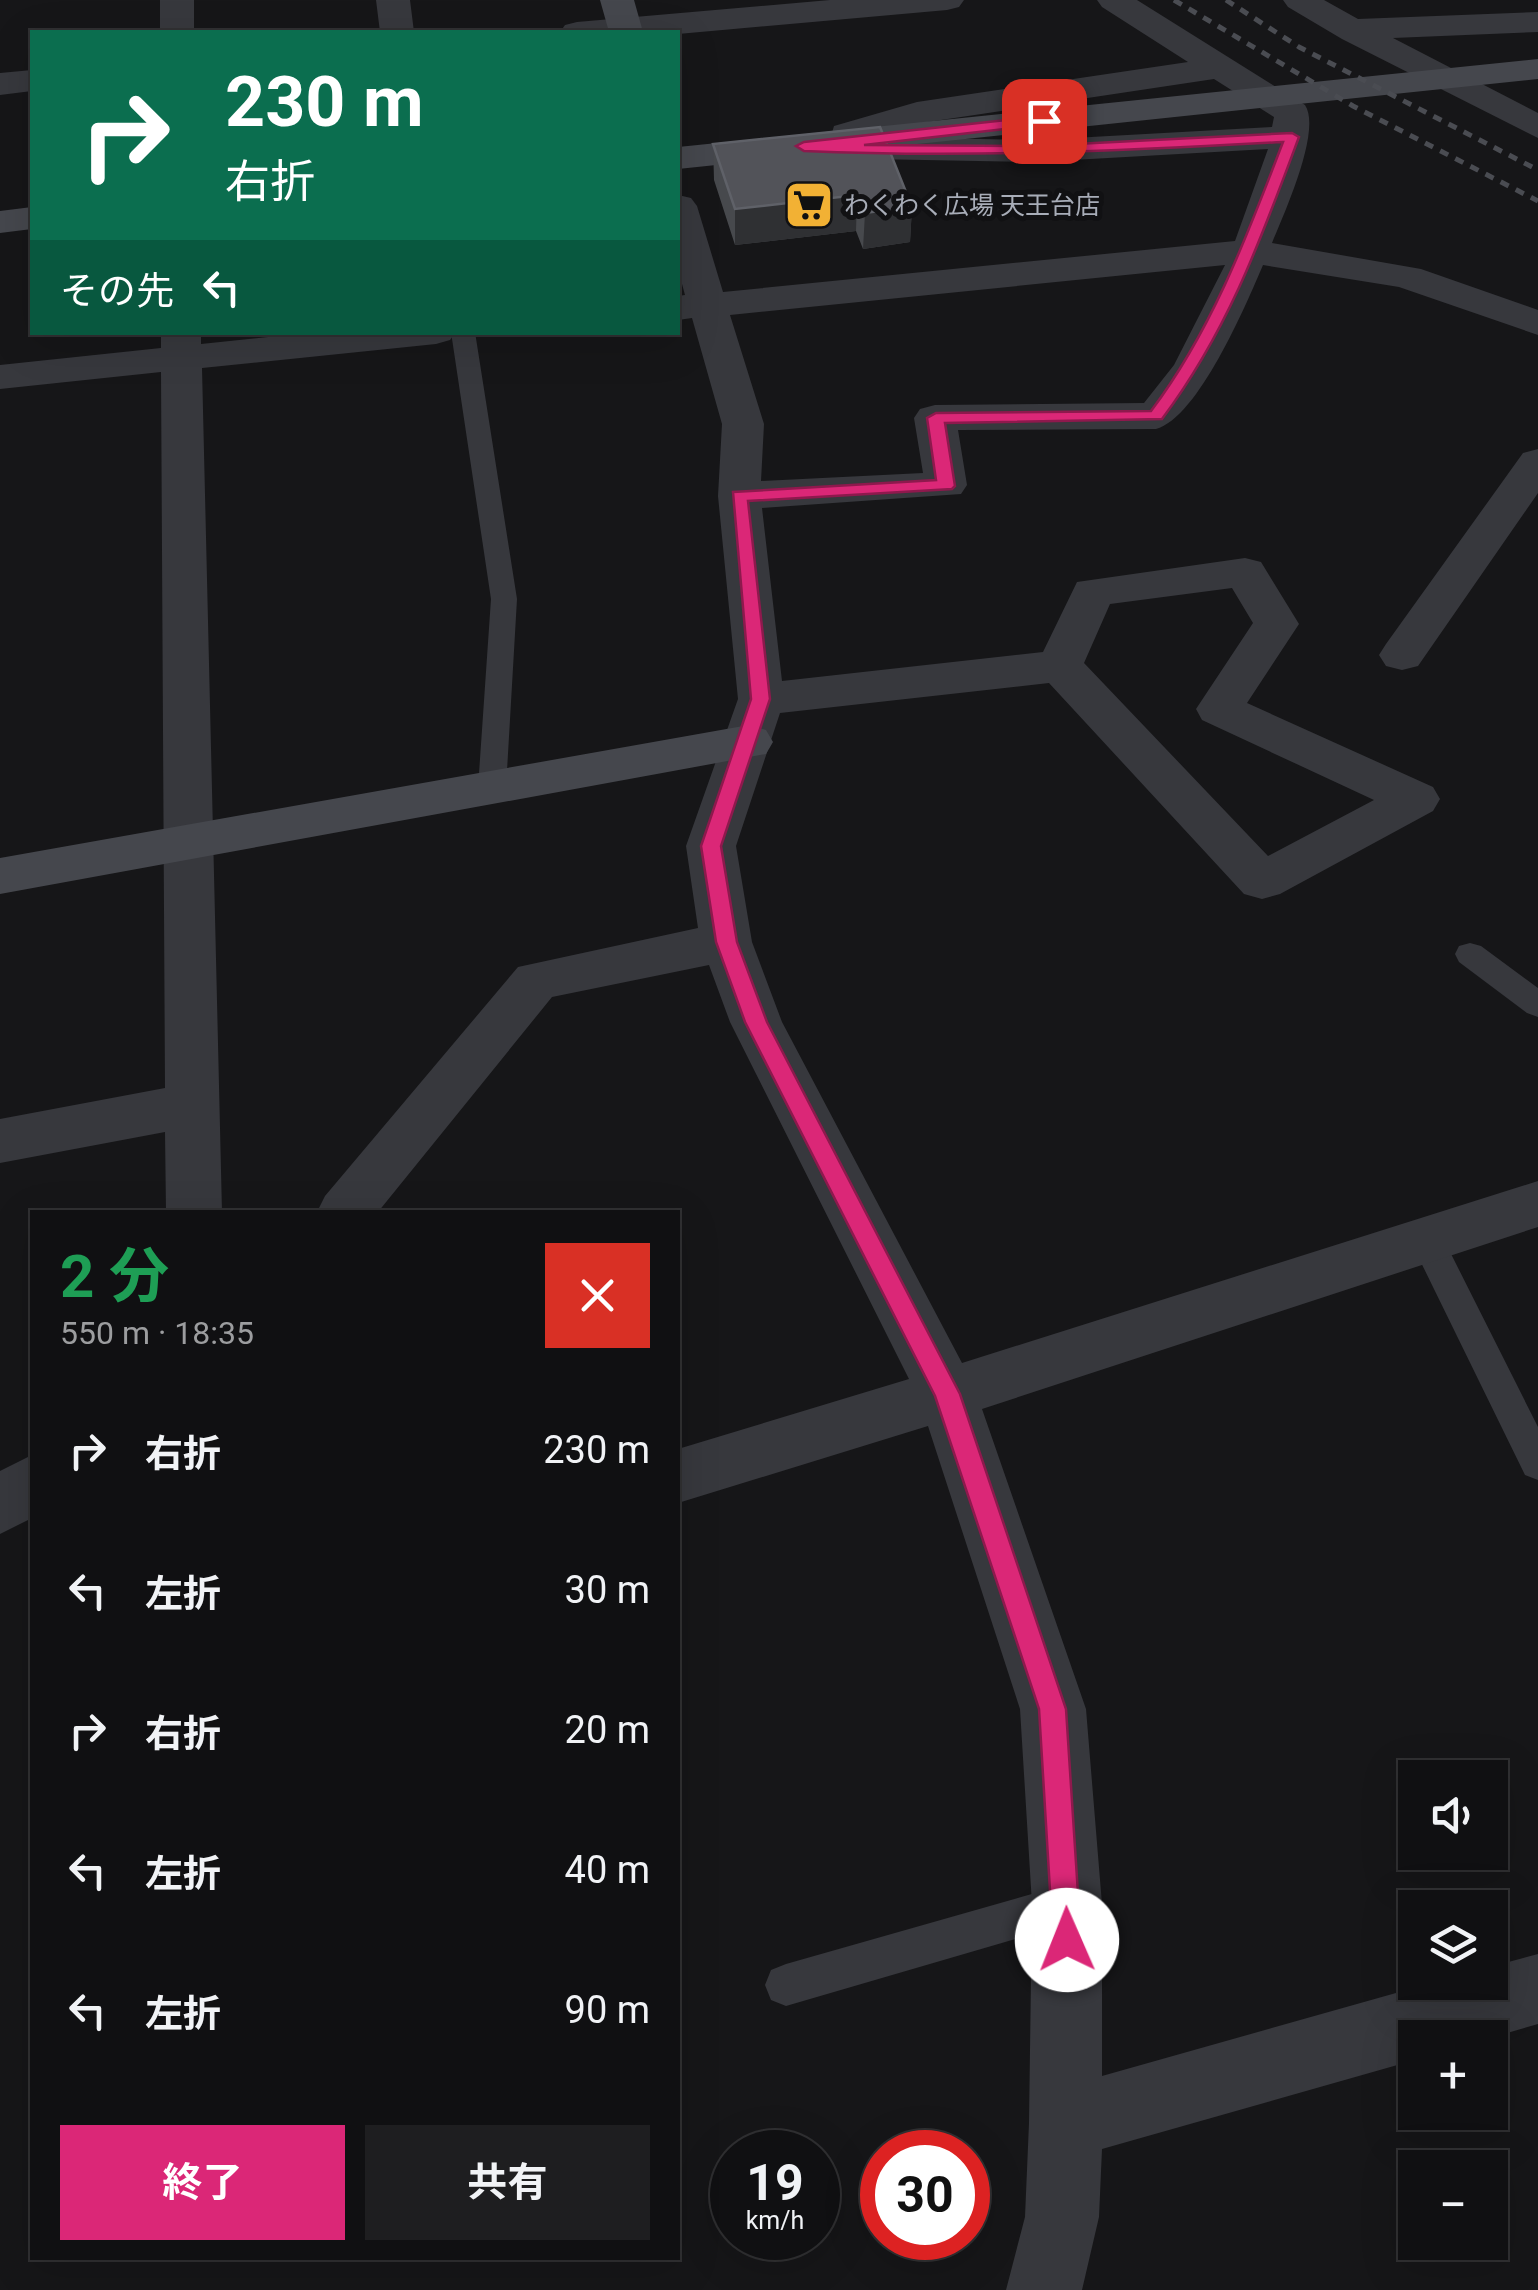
<!DOCTYPE html>
<html lang="ja">
<meta charset="utf-8">
<style>
body{margin:0;font-family:Roboto,"Noto Sans JP",sans-serif;background:#1e1e20;color:#f1f3f6;height:100vh;display:flex;flex-direction:column;font-size:38px;white-space:nowrap}
*{box-sizing:border-box;margin:0}
p{font-size:32px;color:#9c9d9f}
.icon{flex:none;width:55px;height:55px;fill:none;stroke:currentColor;stroke-width:2;stroke-linecap:round;stroke-linejoin:round}
.map{position:relative;flex:1;overflow:hidden}
.drawer{position:absolute;left:30px;top:1210px;width:650px;height:1050px;display:flex;flex-direction:column;background:#101012;border-radius:0px;box-shadow:0 10px 40px #0002,0 0 0 2px #303032}
.drawer>*{flex:none}
.banner{position:absolute;left:30px;top:30px;width:650px;height:305px;border-radius:0px;box-shadow:0 10px 40px #0002,0 0 0 2px #303032;background:#0b6e4f;color:#fff;overflow:hidden}
.controls{position:absolute;left:1398px;top:1760px;display:grid;gap:20px}
.controls a{display:grid;place-items:center;width:110px;height:110px;border-radius:0px;background:#101012;box-shadow:0 10px 40px #0002,0 0 0 2px #303032;font-size:50px}
.speed{position:absolute;left:710px;top:2130px;display:flex;gap:20px;font-size:50px;font-weight:700;text-align:center}
.speed>*{display:grid;place-content:center;width:130px;height:130px;border-radius:50%;background:#101012;box-shadow:0 10px 40px #0002,0 0 0 2px #303032;line-height:1}
.speed small{font-size:25px;font-weight:400}
.speed .limit{border:15px solid #d22;background:#fff;color:#111}
.pin{position:absolute;display:grid;place-items:center;width:85px;height:85px;color:#fff;margin:-42px;border-radius:20px;box-shadow:0 5px 15px #0006}
.me{position:absolute;width:110px;margin:-55px;rotate:359deg;stroke-linejoin:round;filter:drop-shadow(0 0 8px #0008)}
.turn{display:flex;align-items:center;gap:35px;height:210px;padding:0 30px;font-size:45px}
.turn .icon{width:130px;height:130px;stroke-width:2.5}
.turn b{display:block;font-size:70px;line-height:85px}
.then{display:flex;align-items:center;height:95px;padding:0 30px;background:#0003;gap:20px;font-size:38px}
.round{display:grid;place-items:center;flex:none;width:105px;height:105px;border-radius:0px;background:#1e1e20}
.head{display:flex;align-items:center;justify-content:space-between;height:170px;padding:0 30px}
h1{font-size:60px;font-weight:700;line-height:75px;color:#1e9e55}
.action{display:flex;gap:20px;margin-top:auto;padding:20px 30px}
.action a{flex:1;height:115px;border-radius:0px;background:#db2777;color:#fff;font-size:40px;font-weight:700;line-height:115px;text-align:center}
.action a+a{background:#1e1e20;color:#f1f3f6}
ul{padding:0;list-style:none}
li{display:flex;align-items:center;gap:30px;height:140px;padding:0 30px}
li div{flex:1}
li b{display:block;font-size:38px}
li em{font-style:normal}
.map>svg:first-child{display:block}
.lines{fill:none;stroke-linecap:round;stroke-linejoin:round}
.lane{fill:#37383d;fill-rule:evenodd}
.street{fill:#37383d;fill-rule:evenodd}
.secondary{fill:#45474d;fill-rule:evenodd}
.rail{stroke:#4a4c52;stroke-width:5;stroke-dasharray:9 8;stroke-linecap:butt}
.wall{fill:#47494d}
.shaded-wall{fill:#2f3033}
.building{fill:#525359;stroke:#5f6168;stroke-width:2.5}
.route{fill:#db2777;stroke:#8e194d;stroke-width:2.5}
.labels{text-anchor:middle;dominant-baseline:central;stroke-width:10;stroke-linejoin:round;paint-order:stroke}
.far-poi-label{font-size:25px;fill:#a8adb8;stroke:#111113;text-anchor:start}
</style>
<div class="map">
<svg width="1538" height="2290" viewBox="0 0 1538 2290">
<rect width="100%" height="100%" fill="#161618"/>
<g class="lines">
<!-- lane -->
<path class="lane" d="M451,332H475L517,599L506,788L502,795H482L478,788L491,599Z
M1470,943L1481,946L1538,988V1017L1527,1013L1459,962L1455,954L1459,946Z
M1427,1226L1439,1230L1538,1427V1480L1525,1475L1410,1240L1415,1230Z
M1067,1884L1081,1890L1087,1904L1081,1918L1067,1924L786,2006L771,2000L765,1985L771,1970L786,1964Z"/>
<!-- street -->
<path class="street" d="M160,0H194V32H160Z
M376,0H410L414,32H380Z
M830,0H964L959,7L947,10L678,34L560,32L565,25L577,22Z
M1097,0H1137L1305,105C1322,130 1284,214 1272,243L1421,269L1538,310V335L1399,287L1263,265C1246,305 1198,418 1156,429L958,430L967,485L961,494L762,508L782,681L1043,652L1077,582L1245,558L1261,562L1299,624L1247,703L1433,787L1440,799L1433,811L1280,894L1262,899L1244,894L1049,683L780,713L736,846L752,942L782,1022L962,1363L1538,1181V1227L982,1409L1086,1709L1102,1904V2076L1435,1982H1490V1967L1538,1954V2024L1490,2038H1415V2060L1102,2149L1099,2217L1082,2290H1006L1025,2217L1029,2123L1032,1904L1020,1709L928,1426L678,1503V1449L909,1379L730,1022L709,965L552,997L378,1212H317L325,1196L518,967L698,928L686,846L738,699L718,496L722,424L692,318L678,320V296L685,295L678,269V195L691,198L697,206L723,292L1235,241L1268,149L1037,162L817,158L804,155L799,147L804,139L831,136L834,126L917,102L1188,62L1102,7ZM1214,79L1274,117L1272,127L1037,140L875,137L921,123ZM1225,265L1174,365L1144,403L935,405L920,409L914,418L923,473L761,481L764,424L730,315ZM1232,588L1253,623L1196,709L1202,720L1374,800L1268,856L1084,663L1110,604Z
M1283,0H1324L1358,19L1538,12V32L1393,38L1538,113V138L1342,39L1288,7Z
M32,70V91L0,95V73Z
M161,332H201V344L315,332H456L450,340L436,344L202,368L222,1212H166L165,1132L0,1163V1119L165,1088L161,372L0,389V365L161,348Z
M1538,449V493L1418,666L1402,670L1386,666L1379,655L1386,644L1523,453Z
M32,1455V1518L0,1534V1471Z"/>
<!-- secondary -->
<path class="secondary" d="M600,0H634L643,32H609Z
M1538,59V79L678,169V147Z
M32,207V229L0,233V211Z
M749,725L766,730L773,742L766,754L0,894V858Z"/>
<!-- rail -->
<path class="rail" d="M1174,0L1353,106L1538,201
M1226,0L1299,47L1538,170"/>
</g>
<!-- wall -->
<path class="wall" d="M713,144L912,207L910,242L863,249L856,231L735,245L714,180Z"/>
<!-- shaded-wall -->
<path class="shaded-wall" d="M857,195L856,231L735,245V209Z
M912,207L910,242L863,249L865,213Z"/>
<!-- building -->
<path class="building" d="M880,127L912,207L865,213L857,195L735,209L713,144Z"/>
<!-- route -->
<path class="route" d="M1044,116L1050,118V124L864,145L1036,146L1292,133L1299,137C1261,239 1228,331 1162,419L945,423L955,486L952,489L748,501L770,699L721,846L737,942L767,1022L960,1394L1066,1709L1081,1940L1077,1951L1067,1955L1057,1951L1053,1940L1039,1709L935,1396L745,1022L716,942L701,846L751,699L733,492L936,480L927,418L936,413L1151,411C1212,330 1247,236 1283,142C1122,151 964,158 804,151L796,146L804,142Z"/>
<!-- icons -->
<defs>
<g id="supermarket-square" transform="scale(2.5)"><rect x="-9" y="-9" width="18" height="18" rx="4" fill="#f2b134" stroke="#111113"/><path d="M-6-5.5h2.5l.6 2H6L4.5 2H-2.5L-4.4-4H-6ZM-1.5 3.2a1.3 1.3 0 1 0 .1 0ZM3 3.2a1.3 1.3 0 1 0 .1 0Z" fill="#111"/></g>
</defs>
<g fill-rule="evenodd">
<use href="#supermarket-square" x="809" y="205"/>
</g>
<g class="labels">
<!-- far-poi labels -->
<g class="far-poi-label">
<text x="844" y="205">わくわく広場 天王台店</text>
</g>
</g>
</svg>
<div class="controls">
<a><svg class="icon" aria-label="sound" viewBox="0 0 24 24"><path d="M4 9h4l5-4v14l-5-4H4zM17 9q2 3 0 6"/></svg></a>
<a><svg class="icon" aria-label="layers" viewBox="0 0 24 24"><path d="M12 4l9 5-9 5-9-5zM3 14l9 5 9-5"/></svg></a>
<a>+</a>
<a>−</a>
</div>
<div class="speed"><div>19<small>km/h</small></div><div class="limit">30</div></div>
<div class="pin" style="left:1044px;top:121px;background:#d93025"><svg class="icon" aria-label="arrive" viewBox="0 0 24 24"><path d="M6 21V4h12l-3 4 3 4H6"/></svg></div>
<svg class="me" style="left:1067px;top:1940px" viewBox="-20 -20 40 40"><circle r="19" fill="#fff"/><path d="M0-13L10 11 0 6-10 11z" fill="#db2777"/></svg>
<div class="banner">
<div class="turn"><svg class="icon" aria-label="right" viewBox="0 0 24 24"><path d="M7 20v-9h11M14 6l5 5-5 5"/></svg><div><b>230 m</b>右折</div></div>
<div class="then">その先<svg class="icon" aria-label="left" viewBox="0 0 24 24"><path d="M17 20v-9H6M10 6l-5 5 5 5"/></svg></div>
</div>
<section class="drawer">
<div class="head"><div><h1>2 分</h1><p>550 m · 18:35</p></div><a class="round" style="background:#d93025;color:#fff"><svg class="icon" aria-label="close" viewBox="0 0 24 24"><path d="M6 6l12 12M18 6L6 18"/></svg></a></div>
<ul>
<li><svg class="icon" aria-label="right" viewBox="0 0 24 24"><path d="M7 20v-9h11M14 6l5 5-5 5"/></svg><div><b>右折</b></div><em>230 m</em></li>
<li><svg class="icon" aria-label="left" viewBox="0 0 24 24"><path d="M17 20v-9H6M10 6l-5 5 5 5"/></svg><div><b>左折</b></div><em>30 m</em></li>
<li><svg class="icon" aria-label="right" viewBox="0 0 24 24"><path d="M7 20v-9h11M14 6l5 5-5 5"/></svg><div><b>右折</b></div><em>20 m</em></li>
<li><svg class="icon" aria-label="left" viewBox="0 0 24 24"><path d="M17 20v-9H6M10 6l-5 5 5 5"/></svg><div><b>左折</b></div><em>40 m</em></li>
<li><svg class="icon" aria-label="left" viewBox="0 0 24 24"><path d="M17 20v-9H6M10 6l-5 5 5 5"/></svg><div><b>左折</b></div><em>90 m</em></li>
</ul>
<div class="action"><a>終了</a><a>共有</a></div>
</section>
</div>
